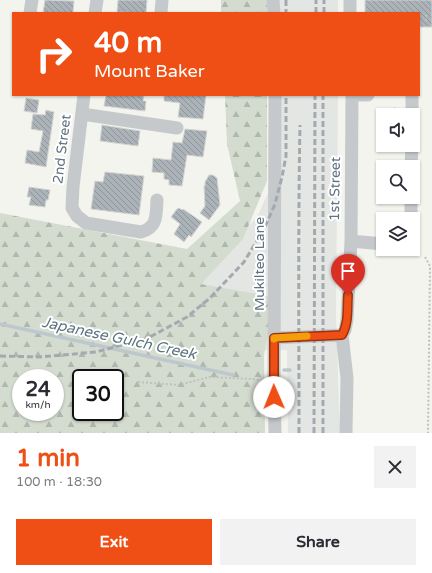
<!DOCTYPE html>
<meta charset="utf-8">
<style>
body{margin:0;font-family:"Varela Round",sans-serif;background:#f2f2f3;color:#2b2b33;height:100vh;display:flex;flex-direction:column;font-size:15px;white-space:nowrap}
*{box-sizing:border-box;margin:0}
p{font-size:13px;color:#7c7c81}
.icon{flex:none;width:22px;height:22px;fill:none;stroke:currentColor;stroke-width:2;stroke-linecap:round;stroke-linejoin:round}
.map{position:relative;height:433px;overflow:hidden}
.side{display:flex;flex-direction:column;background:#fff;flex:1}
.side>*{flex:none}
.banner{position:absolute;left:12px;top:12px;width:408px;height:84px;border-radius:0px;box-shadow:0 1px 3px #0004;background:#ef4e14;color:#fff;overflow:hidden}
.buttons{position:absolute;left:376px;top:108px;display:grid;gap:8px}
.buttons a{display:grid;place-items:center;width:44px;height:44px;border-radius:0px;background:#fff;box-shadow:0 1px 3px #0004;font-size:20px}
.speed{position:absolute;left:12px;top:369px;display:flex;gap:8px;font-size:20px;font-weight:700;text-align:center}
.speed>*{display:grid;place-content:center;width:52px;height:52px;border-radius:50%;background:#fff;box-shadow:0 1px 3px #0004;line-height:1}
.speed small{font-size:10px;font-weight:400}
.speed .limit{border:2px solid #111;border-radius:6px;background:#fff;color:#111}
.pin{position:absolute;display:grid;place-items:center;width:34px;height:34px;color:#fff;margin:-41px -17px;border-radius:50% 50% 50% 0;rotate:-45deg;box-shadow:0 0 4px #0007}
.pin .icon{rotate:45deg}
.me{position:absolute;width:44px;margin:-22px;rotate:359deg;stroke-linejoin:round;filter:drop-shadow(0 0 3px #0008)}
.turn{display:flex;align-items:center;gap:14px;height:84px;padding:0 16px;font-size:18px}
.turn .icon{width:52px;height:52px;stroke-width:2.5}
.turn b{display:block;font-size:28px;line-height:34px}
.round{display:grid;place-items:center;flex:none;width:42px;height:42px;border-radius:0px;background:#f2f2f3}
.headline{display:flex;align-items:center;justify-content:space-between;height:68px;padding:0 16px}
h1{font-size:24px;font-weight:800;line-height:30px;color:#ef4e14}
.cta{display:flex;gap:8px;margin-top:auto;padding:8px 16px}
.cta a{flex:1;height:46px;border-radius:0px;background:#ef4e14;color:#fff;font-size:16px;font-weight:800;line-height:46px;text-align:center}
.cta a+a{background:#f2f2f3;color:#2b2b33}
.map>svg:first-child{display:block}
.built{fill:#e4e6e3}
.forest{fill:url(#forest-firs);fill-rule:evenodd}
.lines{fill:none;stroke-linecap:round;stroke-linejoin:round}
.stream{stroke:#bcc8cd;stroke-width:3.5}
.building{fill:url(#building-back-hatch);stroke:#d5d5d2}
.path{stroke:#bfc0c2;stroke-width:2;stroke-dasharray:2 2;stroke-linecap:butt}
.minor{stroke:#c6c9cc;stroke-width:13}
.rail{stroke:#a3a9af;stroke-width:3;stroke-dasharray:6 3;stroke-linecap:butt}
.route-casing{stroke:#9b330d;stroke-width:10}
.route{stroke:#ef4e14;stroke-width:7}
.slow{stroke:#f59e0b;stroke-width:7}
.labels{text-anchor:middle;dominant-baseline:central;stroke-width:4;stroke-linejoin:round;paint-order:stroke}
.street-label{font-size:14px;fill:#617383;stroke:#fff}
.water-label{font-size:15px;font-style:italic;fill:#5c7681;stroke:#fff}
</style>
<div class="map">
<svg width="432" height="433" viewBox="0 0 432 433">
<defs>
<pattern id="forest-firs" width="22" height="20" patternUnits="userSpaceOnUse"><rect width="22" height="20" fill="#d4dcd0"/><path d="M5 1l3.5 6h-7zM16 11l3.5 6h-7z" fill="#afb7ae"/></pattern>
<pattern id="building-back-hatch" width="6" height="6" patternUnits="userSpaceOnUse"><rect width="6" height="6" fill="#abb3b8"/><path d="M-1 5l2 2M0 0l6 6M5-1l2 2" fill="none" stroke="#8f969b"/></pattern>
</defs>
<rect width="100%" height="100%" fill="#f4f4ef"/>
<!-- built -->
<path class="built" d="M278,0H338V13H278Z
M278,95H338L336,314L340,433H288L287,350L225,351L115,378H21L0,330L192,286L257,217L278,171Z"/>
<!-- forest -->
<path class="forest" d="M221,0H267V13H221Z
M225,95H267V181L243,239L201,284L275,297L264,355L265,433H0V213L187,249L240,201L227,144ZM21,378H55V412H21ZM81,378H115V412H81Z"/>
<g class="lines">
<!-- stream -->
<path class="stream" d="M0,324L233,375
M284,370H290"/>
</g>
<!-- building -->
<path class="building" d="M45,0L74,1L73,13H43Z
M118,0H147L146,13L117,12Z
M365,0H432V27H420L419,13H365Z
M106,95H144L143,101H146L145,111L104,106Z
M164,95H206L203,119L178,117L180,103L164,101Z
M26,98L39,100L37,113L24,111Z
M46,110L54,112L46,167L25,163L27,150L39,152L43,131L31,129L33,114L45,115Z
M102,125L140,131L138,146L100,141Z
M185,129L207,131L203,157L187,155L182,186L169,185V180L164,179V173L152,172L153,158L171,160L173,142L182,143Z
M105,172L144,176L139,215L91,209L95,181L103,182Z
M209,175H213L217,178L220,205L209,220L200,213L205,206L204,186H205V182Z
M29,187L50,190L48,200H46L45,207L29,205L31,197H27Z
M179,208L182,210L183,209L202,222L191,237L189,235L184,242L174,234L180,224L171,217L177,209Z"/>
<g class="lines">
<!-- path -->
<path class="path" d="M426,21V15
M379,113L395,108
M425,257L430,266L428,433
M138,382L179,385L209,377L253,379L263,381"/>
<!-- minor -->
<path class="minor" d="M273,0L274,13
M350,0V13
M30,13L32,0
M95,13L97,0
M161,13L162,0
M84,95L73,187L72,208L77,216L86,223L141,232C158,227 156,215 157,200
M275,95L274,383L275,433
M353,95H368
M82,114L177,128
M412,115V95
M411,167L412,145
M411,219V197
M351,241L383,244
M274,338L342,335
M346,433L347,378L342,335L345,330L347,320L351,241L352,95"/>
<!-- rail -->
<path class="rail" d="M286,0V13
M316,13V0
M324,13V0
M0,356L40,357L96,352L148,338L187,317L210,298L244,262L264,229L275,204L282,177L286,156V95
M299,433C299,330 298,228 300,125
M314,433L315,95
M323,433V95"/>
</g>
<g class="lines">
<!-- route casing -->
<g class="route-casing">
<path id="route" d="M274,397V338L342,335C349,323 347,308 348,295"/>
</g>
<!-- route -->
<use href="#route" class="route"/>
<!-- slow -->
<path class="slow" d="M274,339V338L307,336"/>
</g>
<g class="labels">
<!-- street labels -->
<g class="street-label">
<text transform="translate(62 149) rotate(-83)">2nd Street</text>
<text transform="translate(335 189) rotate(-89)">1st Street</text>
<text transform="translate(259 264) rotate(-90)">Mukilteo Lane</text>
</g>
<!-- water labels -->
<g class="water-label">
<text transform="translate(119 338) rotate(12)">Japanese Gulch Creek</text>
</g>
</g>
</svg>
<div class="buttons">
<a><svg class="icon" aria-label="sound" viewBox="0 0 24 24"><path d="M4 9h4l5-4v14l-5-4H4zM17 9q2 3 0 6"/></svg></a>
<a><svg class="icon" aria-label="search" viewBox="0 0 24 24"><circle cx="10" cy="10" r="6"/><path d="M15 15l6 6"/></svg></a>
<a><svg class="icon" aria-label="layers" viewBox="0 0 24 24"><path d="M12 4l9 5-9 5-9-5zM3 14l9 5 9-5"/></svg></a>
</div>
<div class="speed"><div>24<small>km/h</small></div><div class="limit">30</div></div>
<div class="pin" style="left:348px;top:295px;background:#d93025"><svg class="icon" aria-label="arrive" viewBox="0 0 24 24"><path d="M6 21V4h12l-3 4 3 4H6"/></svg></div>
<svg class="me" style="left:274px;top:397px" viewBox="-20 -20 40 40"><circle r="19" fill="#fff"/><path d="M0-13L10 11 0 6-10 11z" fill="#ef4e14"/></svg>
<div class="banner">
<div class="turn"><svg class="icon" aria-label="right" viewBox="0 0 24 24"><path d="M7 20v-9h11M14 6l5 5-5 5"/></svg><div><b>40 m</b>Mount Baker</div></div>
</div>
</div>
<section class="side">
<div class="headline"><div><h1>1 min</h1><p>100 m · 18:30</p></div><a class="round"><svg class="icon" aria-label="close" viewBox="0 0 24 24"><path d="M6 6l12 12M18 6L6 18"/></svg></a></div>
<div class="cta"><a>Exit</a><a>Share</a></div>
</section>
